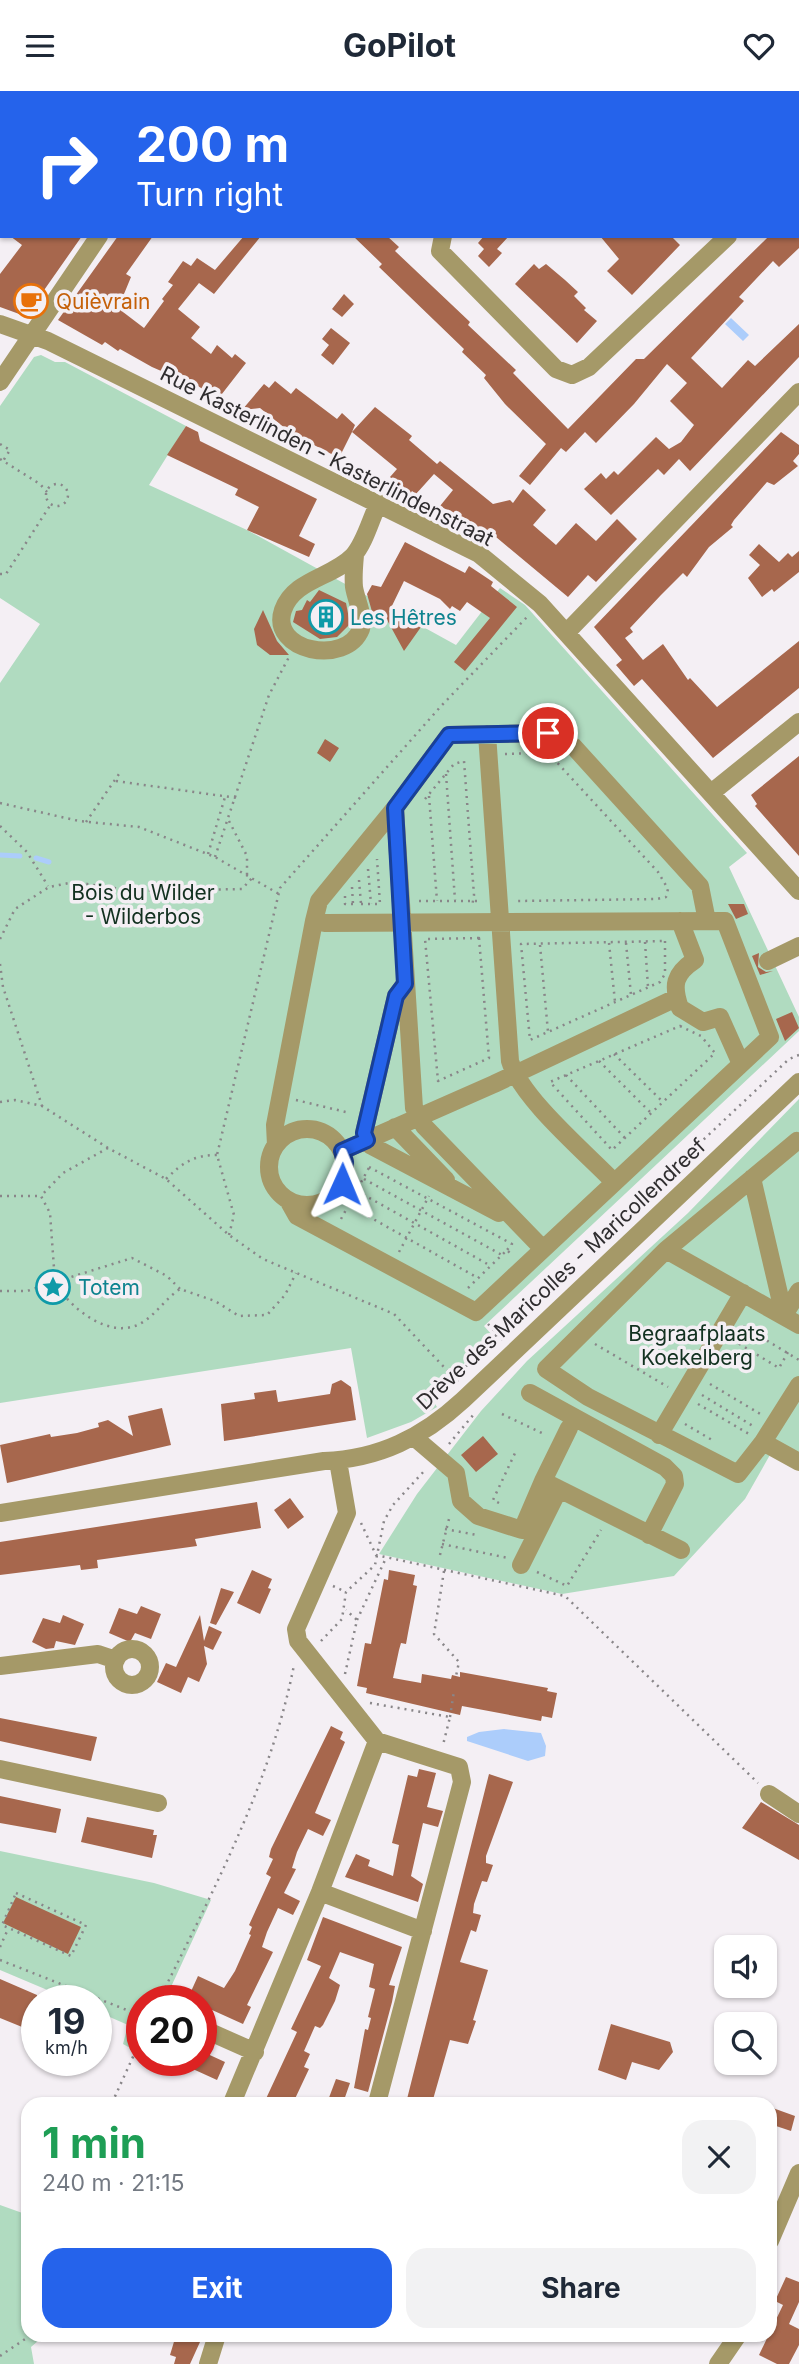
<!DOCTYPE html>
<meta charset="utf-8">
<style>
body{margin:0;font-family:Inter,sans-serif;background:#f2f2f3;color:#1f2937;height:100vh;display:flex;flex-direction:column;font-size:26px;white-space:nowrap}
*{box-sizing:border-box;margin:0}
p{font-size:23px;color:#747a83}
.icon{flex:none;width:38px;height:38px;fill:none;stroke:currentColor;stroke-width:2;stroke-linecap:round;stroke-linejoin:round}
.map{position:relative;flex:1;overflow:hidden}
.sheet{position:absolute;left:21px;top:2006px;width:756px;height:245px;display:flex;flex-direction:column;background:#fff;border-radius:21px;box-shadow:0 2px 5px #0004}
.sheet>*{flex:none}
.guide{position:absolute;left:0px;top:0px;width:800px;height:147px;box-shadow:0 2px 5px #0004;background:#2563eb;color:#fff;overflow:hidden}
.fabs{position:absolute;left:714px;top:1844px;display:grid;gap:14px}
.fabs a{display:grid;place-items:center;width:63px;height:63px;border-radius:14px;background:#fff;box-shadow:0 2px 5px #0004;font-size:35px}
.speed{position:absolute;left:21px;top:1894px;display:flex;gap:14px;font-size:35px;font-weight:700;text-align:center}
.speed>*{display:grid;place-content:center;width:91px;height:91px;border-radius:50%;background:#fff;box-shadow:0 2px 5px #0004;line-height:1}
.speed small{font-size:18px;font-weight:400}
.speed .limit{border:10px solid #d22;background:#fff;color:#111}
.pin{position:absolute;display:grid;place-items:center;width:60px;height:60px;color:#fff;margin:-30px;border:4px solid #fff;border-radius:50%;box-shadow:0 2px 7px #0007}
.me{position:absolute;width:77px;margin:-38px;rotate:1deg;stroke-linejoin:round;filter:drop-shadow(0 0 5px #0008)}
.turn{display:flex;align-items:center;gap:24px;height:147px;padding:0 21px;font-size:32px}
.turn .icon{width:91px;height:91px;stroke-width:2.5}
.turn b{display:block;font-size:49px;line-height:60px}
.round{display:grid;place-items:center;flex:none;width:74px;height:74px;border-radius:21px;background:#f2f2f3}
.summary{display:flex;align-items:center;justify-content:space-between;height:119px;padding:0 21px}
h1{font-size:42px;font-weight:700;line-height:52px;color:#1e9e55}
.primary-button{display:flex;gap:14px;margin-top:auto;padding:14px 21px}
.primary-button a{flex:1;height:80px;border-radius:21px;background:#2563eb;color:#fff;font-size:28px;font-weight:700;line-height:80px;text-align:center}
.primary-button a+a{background:#f2f2f3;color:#1f2937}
header{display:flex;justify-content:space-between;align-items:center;height:91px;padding:0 21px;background:#fff;font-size:32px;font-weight:700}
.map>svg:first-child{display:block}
.green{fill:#b0dbc0}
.water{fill:#accdfb}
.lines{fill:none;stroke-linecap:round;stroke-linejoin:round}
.stream{stroke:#accdfb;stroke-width:5}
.building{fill:#a7674d}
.path{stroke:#898689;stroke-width:2.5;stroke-dasharray:2 5;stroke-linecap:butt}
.minor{stroke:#a59968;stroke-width:18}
.route-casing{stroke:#184099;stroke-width:18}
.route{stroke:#2563eb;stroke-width:12}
.labels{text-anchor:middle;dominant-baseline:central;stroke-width:7;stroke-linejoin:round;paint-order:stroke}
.food-label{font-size:21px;fill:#c56008;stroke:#f4eff4;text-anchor:start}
.street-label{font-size:21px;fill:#2f2d2f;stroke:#f4eff4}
.culture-label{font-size:21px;fill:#0d838f;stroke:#f4eff4;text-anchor:start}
.park-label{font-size:21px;fill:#123120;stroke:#f4eff4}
</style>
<header><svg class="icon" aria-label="menu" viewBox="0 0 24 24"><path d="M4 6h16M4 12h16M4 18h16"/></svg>GoPilot<svg class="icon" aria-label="heart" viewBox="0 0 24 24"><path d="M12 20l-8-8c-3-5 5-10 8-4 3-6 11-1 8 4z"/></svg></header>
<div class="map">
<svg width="799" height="2273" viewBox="0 0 799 2273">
<rect width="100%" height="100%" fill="#f4eff4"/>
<!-- green -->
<path class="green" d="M0,0H94L2,2V111Z
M41,264L55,271H65L186,335L149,394L247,439L456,554L500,497L525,514L747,762L729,776L799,926V940L484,1235L493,1245L430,1305L437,1316L411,1331L367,1347L351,1257L0,1312V592L40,533L0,507V315L34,266Z
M799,1008V1379L771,1362L745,1408L674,1485L562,1503L379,1463L417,1403L481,1320L527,1270L688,1122Z
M0,1760L154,1792L211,1809L165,1909H142L141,1963L123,1953L128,1934L96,1920V1909H71L0,1879Z
M0,2114L28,2124V2244H45L31,2256L34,2273H0Z"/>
<!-- water -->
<path class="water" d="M731,227L749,244L743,250L725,233Z
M504,1638L541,1642L546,1655L545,1665L528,1670L467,1650V1646L479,1641Z"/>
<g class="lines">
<!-- stream -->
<path class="stream" d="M0,764L20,765
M36,767L49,771"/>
</g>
<!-- building -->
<path class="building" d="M10,145H82L28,222L22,224L0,216V183L22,154Z
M118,145H153L126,183L131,186L124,203L133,209L123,221L144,237L164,210L162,208L173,194L168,191L183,170L191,175L197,167L215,179L244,145H261L214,203L199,192L178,218L200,236L191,247L211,263L217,254L232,267L235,263L246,272L218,308L181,284L175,286L152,276L120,258L118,260L105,251L102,254L58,229Z
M353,145H387L399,156L395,160L470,231L468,234L516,279L513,282L568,338L636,268H644L769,145H799V157L779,176L773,170L739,206L744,210L691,267L722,297L748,269L755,275L799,233V266L690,380L679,368L664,384L658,378L611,424L584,398L601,382L606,388L614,380L618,384L656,346L669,358L681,351L694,334L670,310L687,292L667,273L634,313L596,352L585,341L566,361L561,357L530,394L519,385L546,353L505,313L484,287L486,284L462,261L464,258L379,176L382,173Z
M484,145H509L497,158L502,162L489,176L478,165L484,158L478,152Z
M600,145H671L680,154L632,204L607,180L619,168Z
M534,173L539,178L546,173L565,189L578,201L574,205L586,217L584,219L597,230L577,252L515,193Z
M344,203L354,213L342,226L332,218Z
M331,237L350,252L333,274L321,264L329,254L322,248Z
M275,290L291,303L296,297L337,328L342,322L355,334L352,341L375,316L412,345L409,349L437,373L440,370L493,413L510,409L513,412L523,398L546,419L533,434L556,454L576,432L596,450L617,428L637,448L596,491L588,484L568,506L496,446L440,415L453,399L434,383L416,403L412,400L410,403L390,386L397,378L352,341L339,367L291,342L260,317L242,319L264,293L269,297Z
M186,335L198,341L200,350L317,408L299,445L315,453L309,466L247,439L259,416L235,404L238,398L167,364Z
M781,341L799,354V363L793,370L798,375L774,394L767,391L734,429L731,434L733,436L709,456L687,486L683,482L661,504L630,537L633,541L625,547L643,569L663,553L688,589L690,587L717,616L799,550V597L713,667L642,588L634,595L616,574L622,569L594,536Z
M405,451L465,482L469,475L493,491L491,495L517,516L465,580L454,571L490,527L467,511L460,520L452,515L450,518L440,508L404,490L389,521L421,536L404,560L386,527L385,530L373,524L367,503L372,494L381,496Z
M759,453L779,471L788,462L792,466L799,460V481L774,501L772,498L762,506L748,487L760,474L749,464Z
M319,499L346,512L350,533L337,546L320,548L293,531L296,520L302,519L307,509L310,511Z
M263,519L277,550L289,564H270L257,554L254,538Z
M325,648L339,657L330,671L317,662Z
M799,665V765L755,715L757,713L751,704Z
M728,813H744L748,823L736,828Z
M759,862L758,876L766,881L773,880L760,884L752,865Z
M792,921L799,937L785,950L776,928Z
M341,1289L351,1296L356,1329L224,1350L221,1313L255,1308L254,1302L276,1299L278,1311L330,1303L332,1293Z
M162,1317L171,1354L7,1392L0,1354L50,1343L51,1346L77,1342L99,1336L98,1332L108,1329L133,1345L128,1325Z
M483,1345L498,1363L476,1381L461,1364Z
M290,1407L304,1426L288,1438L274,1419Z
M257,1411L261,1437L195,1448L197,1455L97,1469L98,1477L81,1479L80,1474L0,1484V1451Z
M252,1479L272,1488L268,1497L271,1498L260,1523L237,1512Z
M389,1479L415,1484L413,1494L417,1495L408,1542L406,1553L401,1552L399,1559L393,1587L421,1592L422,1583L451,1588L452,1584L460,1586V1581L548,1597L547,1600L557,1602L552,1627L542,1625L541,1630L462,1615L460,1624L366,1602L367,1597L357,1595L365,1552L371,1553L384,1488L388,1489Z
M221,1497L234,1501L216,1534L210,1532Z
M141,1515L161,1523L151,1548L135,1542L130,1551L109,1542L119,1517L137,1523Z
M63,1524L84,1533L75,1554L56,1550L54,1557L46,1558L32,1551L43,1527L60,1532Z
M200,1524L204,1550L209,1535L222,1541L213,1559L204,1555L207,1573L199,1591L188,1586L181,1602L157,1591L166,1572L176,1576Z
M0,1627L97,1646L91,1670L0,1650Z
M331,1635L343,1641L340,1648L345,1651L315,1722L331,1729L323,1745L308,1738L297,1761L292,1777L296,1778L284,1802L300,1810L293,1824L278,1817L267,1841L262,1856L273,1861L247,1914L251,1916L243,1933L201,1914V1909L188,1907L198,1885L224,1897L235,1880L251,1844L249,1843L252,1836L249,1834L271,1786L266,1783L273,1768L269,1766L271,1758Z
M419,1678L436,1682L427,1716L443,1720L438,1736L423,1732L411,1785L423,1793L418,1811L345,1786L356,1763L370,1769L368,1775L393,1785L399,1754L392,1752L408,1684L417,1686Z
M489,1683L513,1691L486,1765V1772L493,1774L487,1791L482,1790L474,1813L473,1822L481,1824L476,1841L471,1839L460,1871L488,1879L473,1929L476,1930L468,1953L450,1949L432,2012H406Z
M0,1705L61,1718L56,1742L0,1732Z
M761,1711L799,1734V1769L742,1737Z
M87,1726L154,1739L153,1744H157L152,1767L81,1751Z
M16,1806L81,1836L68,1863L3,1832Z
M323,1826L402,1856L389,1894L395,1895L392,1911L368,2001L354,1997L365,1938L368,1939L371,1927L368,1926L375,1898L369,1896L374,1873L340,1861L329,1887L340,1894L335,1910L323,1934L320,1937L315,1935L304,1960L310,1963L304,1976L309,1978L293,2012H264L297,1941L291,1938L321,1875L307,1869Z
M0,1888L37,1904V1915L27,1938L0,1927Z
M611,1933L670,1951L673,1961L659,1979L632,1971L626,1989L598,1979Z
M201,1960L225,1971L217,1989L173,1969H201Z
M336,1988L350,1992L343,2012H327Z
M770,2016L795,2025L791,2040L770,2033Z
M786,2186L799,2191V2211L789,2233L799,2238V2254L789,2273H777L759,2264L783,2214L775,2210Z
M176,2244L200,2251L190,2273H174L176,2266L170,2264Z"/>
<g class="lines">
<!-- path -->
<path class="path" d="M0,353L10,359L3,370
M0,368L40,393L47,401
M46 404a11 11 0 1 1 22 0a11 11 0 1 1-22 0Z
M0,483H6L51,413
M505,663L538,662L552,666L658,781L668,798L666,806L657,808L517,810
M446,683L455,809
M116,690L237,707
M429,705L437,810
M425,708L454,673L464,670L474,804L472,816
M0,712L79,730L139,736L215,766L279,803
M229,730L247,765V784
M86,731L119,683
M0,735L27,761L48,795
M208,763L225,706
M215,766L269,604L289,566
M368,778L371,813
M359,789L361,813
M352,796L353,813
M345,805V813H358
M419,810H482
M361,813H380L377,768
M479,847L489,967L438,990L425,848Z
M0,848L15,818L49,796L74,791L134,800L242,798L252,787
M665,850V883L660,891L530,949L521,853Z
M645,851L648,896
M609,852L615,911
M626,852L631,904
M540,854L548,941
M0,873L3,896L42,1015
M680,935L701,945L715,962L612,1059L550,991Z
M614,963L663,1011
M599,970L651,1022
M566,984L625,1047
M296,1009L350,1022
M0,1011L15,1009L42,1015L108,1057L166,1088L229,1144L263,1168L394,1223L459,1292
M108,1057L63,1082L41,1105L50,1122L55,1191L132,1167L167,1185L180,1198
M369,1076L512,1153L507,1159
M166,1088C182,1072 194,1064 217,1064
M364,1088L502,1164
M357,1100L491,1175
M0,1105H41
M350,1115L478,1187
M341,1128L371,1073
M229,1144L234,1124L217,1064L280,797L442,614L528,525
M399,1161L429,1105
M468,1197L507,1159L513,1165
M0,1200H27L55,1191C70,1218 112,1251 143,1231C157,1222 166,1207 180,1198L215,1210L239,1225L267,1224L285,1204L296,1182
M488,1233L503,1249
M743,1235L799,1269
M733,1249L779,1277L788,1261
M595,1253L668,1296
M710,1293L762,1324
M702,1304L753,1335
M432,1311L491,1249L789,968L799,964
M698,1313L749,1343
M502,1323L546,1344
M685,1333L712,1349
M449,1353L474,1323
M499,1412L493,1409L516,1360
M361,1432L376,1464L565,1505L758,1692
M445,1438L477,1444
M442,1453L508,1467
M440,1464L450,1424
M444,1480L434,1543L459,1571L456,1585
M537,1481L567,1495L601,1439
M333,1495L346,1501
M357,1529L386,1467
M321,1550L342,1528L346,1501L375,1474L384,1430L393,1414L426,1378
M345,1583L357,1529L346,1519
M370,1612L450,1626L443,1654
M450,1626L454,1600
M16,1802L86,1834L71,1865L2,1834Z
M0,1856L8,1838
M0,1869L142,1925
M159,1909C212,1802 271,1692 294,1574
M112,2012L142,1946
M0,2265L31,2244"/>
<!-- minor -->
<path class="minor" d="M288,0L289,2
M780,0L782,2
M199,2L200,0
M572,2L574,0
M798,19L799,20
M798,79L799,78
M443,145L440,160L556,278L572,284L589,276L728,145
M0,233L48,250L479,463L540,513L799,800
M0,291L99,145
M355,464C354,475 353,485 354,496C356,509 365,526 361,538C346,576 269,560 283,519C294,488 332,487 353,465C365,452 371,427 379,411
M567,541L799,301
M487,643L510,970C521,1007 585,1061 614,1091
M711,702L799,631
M395,717L414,1017L424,1035L543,1158
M314,830L319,810L395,717L449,644L548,642L574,656L700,795L707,830
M680,830L695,869C674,883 672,894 680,917L703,931L720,926L741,973
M768,870L799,855
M405,893L396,905L364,1042L370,1054L499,1122
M395,1036L446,1089
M269 1076a38 38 0 1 1 76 0a38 38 0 1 1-76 0Z
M799,1051L797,1050L666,1159L799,1234
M276,1054L275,1034L314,830L326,832L725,830L770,946L476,1221L297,1125L288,1109
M342,1060L494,993L676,907
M752,1087L784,1224
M666,1159L546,1278L588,1306L738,1383L763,1351L799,1294
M784,1224L799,1200
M530,1302L665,1376L674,1385L675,1393L649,1444
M659,1344L743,1202
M415,1347L456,1382L461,1410L478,1425L522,1439L543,1390L681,1459
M763,1351L799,1371
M543,1390L569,1337
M0,1422L324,1370C379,1368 423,1346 463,1309L799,991
M521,1474L559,1398
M114 1576a18 18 0 1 1 36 0a18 18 0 1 1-36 0Z
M0,1575L98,1563L116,1569
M0,1678L158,1712
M769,1703L799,1723
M320,1801L423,1840
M201,1937L255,1961
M232,2012L320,1801L377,1650L298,1550L296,1538L347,1422L338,1370
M377,2012L462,1691L459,1676L377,1650
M770,2150L799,2082
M208,2273L217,2244
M718,2273L738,2244"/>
</g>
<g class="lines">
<!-- route casing -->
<g class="route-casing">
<path id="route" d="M342,1093L345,1071L342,1060L367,1049L364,1042L396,905L405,893L395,717L449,644L548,642"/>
</g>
<!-- route -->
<use href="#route" class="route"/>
</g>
<!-- icons -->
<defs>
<g id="cafe-ring" transform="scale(1.75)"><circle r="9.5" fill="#f4eff4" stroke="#e8710a" stroke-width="1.5"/><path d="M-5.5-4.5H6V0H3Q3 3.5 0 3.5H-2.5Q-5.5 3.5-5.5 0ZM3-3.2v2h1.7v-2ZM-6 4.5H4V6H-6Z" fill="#e8710a"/></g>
<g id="building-ring" transform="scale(1.75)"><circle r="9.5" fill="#f4eff4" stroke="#0f9aa8" stroke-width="1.5"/><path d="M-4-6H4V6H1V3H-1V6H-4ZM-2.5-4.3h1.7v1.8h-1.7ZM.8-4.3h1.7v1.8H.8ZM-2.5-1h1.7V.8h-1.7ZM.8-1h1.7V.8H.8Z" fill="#0f9aa8"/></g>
<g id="sight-ring" transform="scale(1.75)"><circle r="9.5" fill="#f4eff4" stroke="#0f9aa8" stroke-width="1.5"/><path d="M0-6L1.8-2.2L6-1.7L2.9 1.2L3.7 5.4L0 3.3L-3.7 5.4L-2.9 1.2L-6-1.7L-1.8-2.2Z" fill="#0f9aa8"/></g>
</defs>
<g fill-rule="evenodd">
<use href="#cafe-ring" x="31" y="210"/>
<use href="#building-ring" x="326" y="526"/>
<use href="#sight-ring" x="53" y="1196"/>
</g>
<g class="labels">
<!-- food labels -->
<g class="food-label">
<text x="56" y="210">Quièvrain</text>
</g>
<!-- street labels -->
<g class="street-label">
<text transform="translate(327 365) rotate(27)">Rue Kasterlinden - Kasterlindenstraat</text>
<text transform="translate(561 1183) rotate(-43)">Drève des Maricolles - Maricollendreef</text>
</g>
<!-- culture labels -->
<g class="culture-label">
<text x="350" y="526">Les Hêtres</text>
<text x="78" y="1196">Totem</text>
</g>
<!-- park labels -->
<g class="park-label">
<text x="143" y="801">Bois du Wilder<tspan x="143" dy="24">- Wilderbos</tspan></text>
<text x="697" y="1242">Begraafplaats<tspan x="697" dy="24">Koekelberg</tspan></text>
</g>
</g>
</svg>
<div class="fabs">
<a><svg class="icon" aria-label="sound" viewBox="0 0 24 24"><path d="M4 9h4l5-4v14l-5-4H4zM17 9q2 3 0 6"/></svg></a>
<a><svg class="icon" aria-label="search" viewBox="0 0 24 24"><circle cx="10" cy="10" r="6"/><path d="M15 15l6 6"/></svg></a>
</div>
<div class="speed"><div>19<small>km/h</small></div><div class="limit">20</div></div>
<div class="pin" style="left:548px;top:642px;background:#d93025"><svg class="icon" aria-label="arrive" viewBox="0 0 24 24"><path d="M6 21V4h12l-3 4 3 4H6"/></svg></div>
<svg class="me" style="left:342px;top:1093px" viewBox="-20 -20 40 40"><path d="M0-17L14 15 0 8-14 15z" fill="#2563eb" stroke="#fff" stroke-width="4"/></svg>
<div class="guide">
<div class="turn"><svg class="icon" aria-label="right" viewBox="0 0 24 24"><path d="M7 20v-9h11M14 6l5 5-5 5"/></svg><div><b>200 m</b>Turn right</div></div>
</div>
<section class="sheet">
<div class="summary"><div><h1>1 min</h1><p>240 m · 21:15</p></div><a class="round"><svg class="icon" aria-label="close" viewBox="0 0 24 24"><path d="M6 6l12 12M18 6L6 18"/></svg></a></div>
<div class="primary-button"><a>Exit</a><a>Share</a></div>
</section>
</div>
